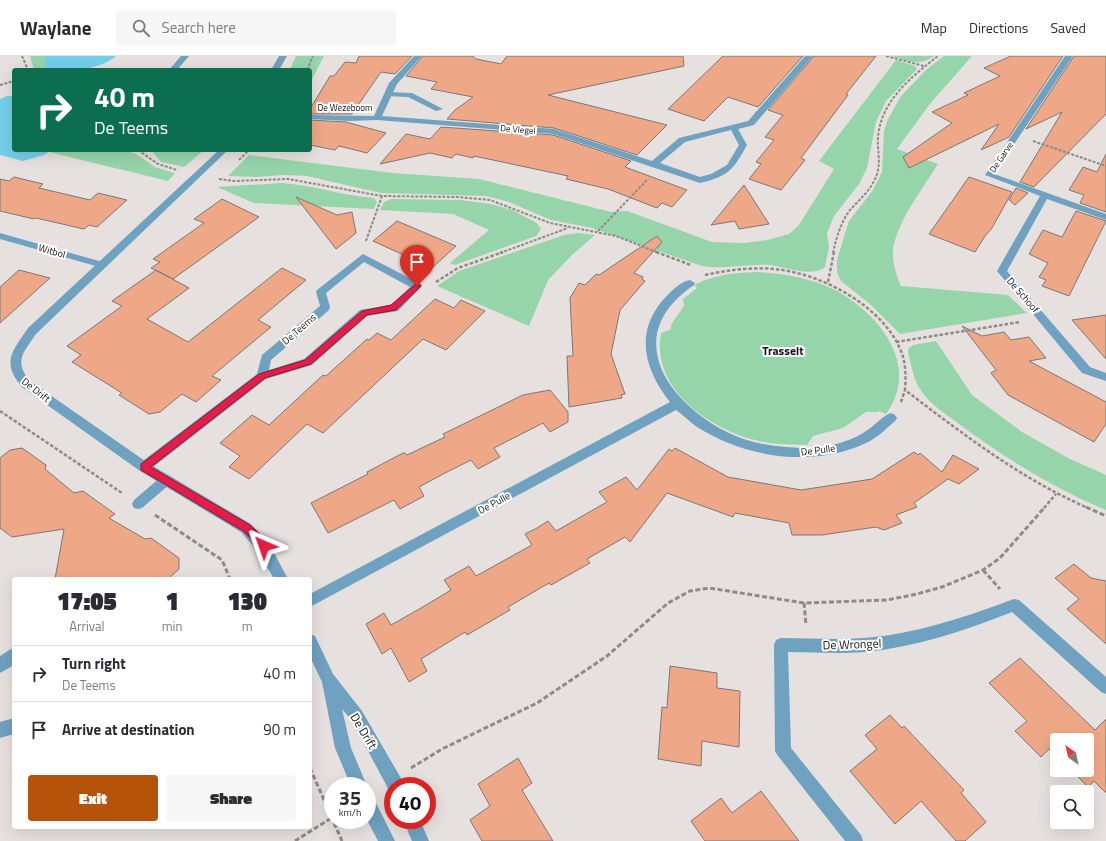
<!DOCTYPE html>
<style>
body{margin:0;font-family:"Titillium Web",sans-serif;background:#f7f7f7;color:#2b2b33;height:100vh;display:flex;flex-direction:column;font-size:15px;white-space:nowrap}
*{box-sizing:border-box;margin:0}
p{font-size:13px;color:#7c7c81}
.icon{flex:none;width:22px;height:22px;fill:none;stroke:currentColor;stroke-width:2;stroke-linecap:round;stroke-linejoin:round}
.map{position:relative;flex:1;overflow:hidden}
.sheet{position:absolute;left:12px;top:521px;width:300px;height:252px;display:flex;flex-direction:column;background:#fff;border-radius:4px;box-shadow:0 4px 16px #0002}
.sheet>*{flex:none}
.banner{position:absolute;left:12px;top:12px;width:300px;height:84px;border-radius:4px;box-shadow:0 4px 16px #0002;background:#0b6e4f;color:#fff;overflow:hidden}
.needle{width:26px;rotate:326deg}
.controls{position:absolute;left:1050px;top:677px;display:grid;gap:8px}
.controls a{display:grid;place-items:center;width:44px;height:44px;border-radius:4px;background:#fff;box-shadow:0 4px 16px #0002;font-size:20px}
.speed{position:absolute;left:324px;top:721px;display:flex;gap:8px;font-size:20px;font-weight:700;text-align:center}
.speed>*{display:grid;place-content:center;width:52px;height:52px;border-radius:50%;background:#fff;box-shadow:0 4px 16px #0002;line-height:1}
.speed small{font-size:10px;font-weight:400}
.speed .limit{border:6px solid #d22;background:#fff;color:#111}
.pin{position:absolute;display:grid;place-items:center;width:34px;height:34px;color:#fff;margin:-41px -17px;border-radius:50% 50% 50% 0;rotate:-45deg;box-shadow:0 0 4px #0007}
.pin .icon{rotate:45deg}
.me{position:absolute;width:44px;margin:-22px;rotate:317deg;stroke-linejoin:round;filter:drop-shadow(0 0 3px #0008)}
.turn{display:flex;align-items:center;gap:14px;height:84px;padding:0 16px;font-size:18px}
.turn .icon{width:52px;height:52px;stroke-width:2.5}
.turn b{display:block;font-size:28px;line-height:34px}
.eta{display:flex;justify-content:space-evenly;align-items:center;height:68px;text-align:center}
.eta b{font-size:24px;font-weight:800;line-height:28px}
.action{display:flex;gap:8px;margin-top:auto;padding:8px 16px}
.action a{flex:1;height:46px;border-radius:4px;background:#b45309;color:#fff;font-size:16px;font-weight:800;line-height:46px;text-align:center}
.action a+a{background:#f7f7f7;color:#2b2b33}
ul{padding:0;list-style:none}
li{display:flex;align-items:center;gap:12px;height:56px;padding:0 16px;border-top:1px solid #e1e1e2}
li div{flex:1}
li b{display:block;font-size:15px}
li em{font-style:normal}
header{display:flex;align-items:center;gap:24px;box-sizing:border-box;height:56px;padding:0 20px;background:#fff;border-bottom:1px solid #e1e1e2}
header strong{font-size:19px}
nav{display:flex;gap:22px;margin-inline-start:auto;font-size:14px}
.search{width:280px;height:36px;background:#f7f7f7;display:flex;align-items:center;gap:10px;box-sizing:border-box;padding:0 14px;border-radius:4px;color:#7c7c81;font-size:15px}
.map>svg:first-child{display:block}
.green{fill:#96d5aa}
.water{fill:#74cfea}
.building{fill:#efa887;stroke:#7c7775}
.lines{fill:none;stroke-linecap:round;stroke-linejoin:round}
.path-far2{stroke:#8e8a88;stroke-width:2;stroke-dasharray:3 1.5;stroke-linecap:butt}
.path-far1{stroke:#8e8a88;stroke-width:2.5;stroke-dasharray:3.5 2;stroke-linecap:butt}
.path{stroke:#8e8a88;stroke-width:3;stroke-dasharray:5 2.5;stroke-linecap:butt}
.service{fill:#6fa1c0;fill-rule:evenodd}
.minor{fill:#6fa1c0;fill-rule:evenodd}
.tertiary{fill:#6fa1c0;fill-rule:evenodd}
.route{fill:#e11d48;stroke:#92132f}
.labels{text-anchor:middle;dominant-baseline:central;stroke-width:4;stroke-linejoin:round;paint-order:stroke}
.far-street-label{font-size:9px;fill:#141211;stroke:#fff}
.street-label{font-size:10px;fill:#141211;stroke:#fff}
.quarter-label{font-size:12px;font-weight:bold;fill:#141211;stroke:#fff}
.near-street-label{font-size:12px;fill:#141211;stroke:#fff}
</style>
<header>
<strong>Waylane</strong>
<div class="search"><svg class="icon" aria-label="search" viewBox="0 0 24 24"><circle cx="10" cy="10" r="6"/><path d="M15 15l6 6"/></svg>Search here</div>
<nav><a>Map</a><a>Directions</a><a>Saved</a></nav>
</header>
<div class="map">
<svg width="1106" height="785" viewBox="0 0 1106 785">
<rect width="100%" height="100%" fill="#e6e1de"/>
<!-- green -->
<path class="green" d="M30,0H45V11L49,14H34Z
M296,0H324L310,27V14H290Z
M892,0H934C918,11 909,5 892,0Z
M944,0H972L929,49L897,93L938,108C923,132 903,158 895,184C890,199 895,217 901,230L1008,239L1027,257L900,278L871,249L841,225L837,216V204L849,165L873,134L882,116L884,75L888,63L901,40L926,14Z
M896,4L915,10L917,13L886,45L876,66L867,112L859,128L834,160L827,177L829,191L825,211C811,222 787,211 770,209C748,207 724,214 702,210L592,172L551,164L509,146L486,140L381,137L307,120L285,119L257,121L228,120L249,99L393,117L479,123L611,156L627,155L712,186L744,187L767,184L789,178L799,169L834,113L819,105Z
M52,94H124L136,98L155,111L175,117L168,125L49,96Z
M151,94H204L184,111L161,106Z
M282,127C314,129 343,140 374,142L377,146L374,153L254,147L217,131Z
M391,143L460,144L491,148L512,154L537,167L541,173L536,180L455,209L450,207L489,174L453,158L380,154L384,146Z
M578,177L595,179L572,199L548,224L529,270L437,230L459,215L564,179Z
M758,216C785,218 811,222 835,234C880,258 921,310 886,358L879,355L877,356H866L843,372L813,380L807,389C790,388 773,389 755,384C709,372 651,333 661,277L670,274L672,267L684,250L683,243L697,232L694,229C714,219 736,216 758,216Z
M936,285L972,339L1022,376L1070,403L1106,419V454C1053,432 1005,402 959,368C946,358 931,349 922,336C913,324 912,311 908,296V293L913,289Z"/>
<!-- water -->
<path class="water" d="M45,0H116C104,12 59,21 45,11Z
M7,40H14V94H52L44,99L23,105L0,99V43Z"/>
<!-- building -->
<path class="building" d="M359,0H412L395,18L381,16L352,58H310V53L330,20H334L345,6L356,7Z
M423,0H473L476,3L501,8L507,0H683L684,10L548,39L667,69L637,99L554,72L447,63L455,54L473,41L431,33L437,26L406,20Z
M723,0H803L758,51L728,41L704,65L668,53Z
M814,0H876L846,38L848,39L801,102L805,104L781,134L749,123L761,108L756,106L774,84L765,81L783,59L768,54Z
M1011,0H1063L1009,81L981,94L999,68L909,112L903,101L952,67L932,56L968,39L964,37L1000,20L984,12Z
M1074,0H1106V58L1034,131L1020,126L1062,56L1026,73Z
M310,64L346,66L386,77L367,97L339,90L335,94L310,89Z
M441,71L553,79L631,105L625,111L687,134L672,151L662,147L657,152L608,133L566,123L568,120L474,100L473,102L456,98L452,102L430,97L380,108L406,78L430,83Z
M1106,98V156L1080,147L1084,139L1069,134L1083,111L1097,116Z
M14,121L43,128L39,132L90,144L98,137L127,144L97,171L89,169L84,173L36,162L34,163L0,155V123L9,125Z
M969,121L1012,136L992,172L985,180L975,196L929,178Z
M744,129L769,168L739,173L735,165L711,169Z
M1016,132L1028,137L1015,149L1009,144Z
M296,141L337,159L352,156L356,177L336,193Z
M222,143L259,161L173,223L151,212L160,206L153,203L204,167L194,163Z
M1076,155L1106,165L1069,240L1042,230L1046,224L1039,221L1048,207L1029,198L1043,174L1062,181Z
M397,165L430,179L456,190L432,212L373,185Z
M657,180L662,186L634,217L643,221L642,223L645,225L620,254L611,298L625,338L621,339L622,342L569,351L567,300H573L570,242L579,227L585,229L596,218L599,219Z
M282,212L306,224L258,264L271,271L212,320L221,324L196,346L182,338L160,356L149,358L119,339L122,337L72,306L81,299L67,290L122,250L112,245L156,214L189,232L147,263L188,286Z
M19,214L50,222L0,267V231Z
M435,243L454,252L461,244L485,255L446,294L423,283L323,377L307,368L249,423L229,411L240,400L220,387L252,359L269,369L323,319L326,320L367,283L369,284L377,277L391,284Z
M1106,259V303L1072,264Z
M962,270L982,280L1004,276L1011,284L1029,281L1046,302L1029,305L1106,346V368L1094,386L1008,339L991,317L996,314Z
M550,334L568,356V366L550,376L543,367L494,392L500,401L478,413L471,404L445,417L419,431L424,440L400,453L394,444L328,477L311,447L368,418L367,416L403,397H405L407,399L445,381L443,378L523,339Z
M22,392L46,409L45,413L74,437L83,435L115,458L109,462L145,483L151,482L179,502V513L168,523H55L64,473L12,481L0,472V402L10,394Z
M675,392L728,421L801,434L872,423L914,396L918,399L920,397L942,416L953,399L979,413L959,428L948,423L914,447L917,451L896,459L902,467L884,474L876,471L822,479H792L789,467L735,457L733,461L667,437L630,486L625,481L587,503L590,507L551,529L549,527L508,551L510,554L467,579L465,576L421,603L427,615L409,626L391,592L382,598L366,568L384,557L391,569L421,552L451,534L444,524L469,510L476,520L505,504L532,489L525,478L537,472L548,465L556,475L607,446L599,436L626,421L637,434L669,393L672,395Z
M1074,508L1091,522L1106,525V588L1067,553L1079,543L1055,522Z
M1020,602L1095,674L1106,663V737L1094,725L1088,731L1071,714H1087V684H1057V700L1049,693L1041,701L1015,675L1027,665L989,627Z
M670,610L717,617V632L740,635L739,691L702,685L701,710L658,703L662,651L667,652Z
M890,659L902,672L904,670L964,734L961,737L986,766L965,785H956L921,745L895,768L850,715L877,693L865,679Z
M518,702L532,727L522,734L553,785H482L470,764L490,750L478,728Z
M761,735L799,785H705L691,765L721,742L732,757Z"/>
<g class="lines">
<!-- path-far2 -->
<path class="path-far2" d="M22,0L28,14
M886,0L924,10
M307,14L313,0
M0,29L14,25
M1033,85L1106,110
M138,94L158,108L177,114
M239,104L249,94
M219,123L234,125L288,123L382,140L457,141L490,144L550,167L616,180L659,197
M598,175L647,124
M366,185L382,140
M500,197L568,172
M833,197C836,182 841,166 850,154C859,144 869,136 875,123C882,110 877,95 878,81C881,45 911,21 938,0"/>
<!-- path-far1 -->
<path class="path-far1" d="M656,196L691,209
M705,219C728,214 750,211 774,213C821,217 883,250 901,295C906,307 906,321 905,334C963,378 1021,423 1088,452
M436,226L458,212L503,196
M828,226L834,196
M896,286L1020,266
M901,346L905,334
M0,355L122,437
M1044,452L1056,438"/>
<!-- path -->
<path class="path" d="M1086,451L1106,460
M155,459L222,504L230,523
M983,514L1000,533
M804,547L806,569
M310,712L342,785
M411,712L442,693L537,647L607,600L668,547L690,535L709,532L804,547L887,544L917,538L942,531L983,514L1000,502L1045,451
M295,785L333,761"/>
<!-- service -->
<path class="service" d="M385,36L412,37L443,53L436,55L408,41L385,40Z
M166,419L170,420L172,424L170,428L142,452L138,453L134,452L132,448L134,444L162,420Z
M11,593L14,594V609L0,617V600Z"/>
<!-- minor -->
<path class="minor" d="M181,0H189L177,14H169Z
M414,0H422L397,28L382,60L554,73L652,105L679,82L748,65L805,0H813L754,69L738,73L747,89C733,114 729,120 700,127L553,78L377,64L349,65L310,63V59L374,60L389,27ZM731,74L739,89L727,109L711,118L700,121L660,107L685,86Z
M1065,0H1073L994,118L1106,158V164L1047,143L1007,215L1090,311L1106,317V325L1082,317L997,215L1040,140L985,119Z
M0,177L106,207L108,209L103,212L0,183Z
M363,198L421,228L422,230L398,255L367,260L312,309L266,323L148,415L144,416L140,415L138,411L140,407L257,318L262,299L320,250L316,236L317,234ZM364,206L410,231L391,249L360,254L304,303L269,314L271,304L329,254L330,251L326,237Z
M690,224L695,227L694,229C620,279 667,347 729,377C753,389 783,392 809,392C830,391 853,385 869,373C876,368 883,360 891,357L895,359L897,362L895,365C886,373 877,382 866,387C813,412 746,402 697,371C690,366 683,359 676,354L310,551V538L670,346C645,314 634,278 663,244C670,236 680,226 690,224Z
M1014,543L1019,544L1106,621V638L1101,636L1012,556C964,575 916,591 865,596C839,598 814,596 788,596L791,692L861,779L863,785H845L778,700L775,695L774,589L776,584L781,582C808,582 836,584 864,582C916,578 965,561 1014,543Z
M14,662V678L0,682V666Z"/>
<!-- tertiary -->
<path class="tertiary" d="M279,0H287L279,14H271Z
M219,94H228L36,278C24,296 13,305 30,325L148,407L251,468L271,491L288,523H274L257,494L241,476L140,415L22,331C1,306 12,296 28,272Z
M310,578L315,580L333,618L362,655L402,724L404,730H393V737L390,736L352,665L342,653L351,692L367,730H351L335,692L322,626L310,601Z
M367,739L373,741L395,785H378L367,764Z
M403,764H420L429,785H412Z"/>
</g>
<!-- route -->
<path class="route" d="M417,227L421,230L420,231L396,254L367,259L311,308L265,322L151,411L250,469L262,480L268,490L267,493H260L255,486L243,475L141,414V408L259,318L305,304L362,255L391,249Z"/>
<g class="labels">
<!-- far-street labels -->
<g class="far-street-label">
<text x="345" y="51">De Wezeboom</text>
<text transform="translate(518 73) rotate(5)">De Vlegel</text>
<text transform="translate(1001 101) rotate(-56)">De Garve</text>
</g>
<!-- street labels -->
<g class="street-label">
<text transform="translate(52 195) rotate(16)">Witbol</text>
<text transform="translate(1023 239) rotate(49)">De Schoof</text>
<text transform="translate(299 273) rotate(-41)">De Teems</text>
<text transform="translate(36 334) rotate(38)">De Drift</text>
<text transform="translate(818 394) rotate(-7)">De Pulle</text>
<text transform="translate(494 447) rotate(-28)">De Pulle</text>
</g>
<!-- quarter labels -->
<g class="quarter-label">
<text x="783" y="294">Trasselt</text>
</g>
<!-- near-street labels -->
<g class="near-street-label">
<text transform="translate(852 588) rotate(-2)">De Wrongel</text>
<text transform="translate(364 675) rotate(59)">De Drift</text>
</g>
</g>
</svg>
<div class="controls">
<a><svg class="needle" viewBox="-14 -14 28 28"><path d="M0-13l5 13h-10z" fill="#e53935"/><path d="M0 13l5-13h-10z" fill="#7c7c81"/></svg></a>
<a><svg class="icon" aria-label="search" viewBox="0 0 24 24"><circle cx="10" cy="10" r="6"/><path d="M15 15l6 6"/></svg></a>
</div>
<div class="speed"><div>35<small>km/h</small></div><div class="limit">40</div></div>
<div class="pin" style="left:417px;top:230px;background:#d93025"><svg class="icon" aria-label="arrive" viewBox="0 0 24 24"><path d="M6 21V4h12l-3 4 3 4H6"/></svg></div>
<svg class="me" style="left:264px;top:490px" viewBox="-20 -20 40 40"><path d="M0-17L14 15 0 8-14 15z" fill="#e11d48" stroke="#fff" stroke-width="4"/></svg>
<div class="banner">
<div class="turn"><svg class="icon" aria-label="right" viewBox="0 0 24 24"><path d="M7 20v-9h11M14 6l5 5-5 5"/></svg><div><b>40 m</b>De Teems</div></div>
</div>
<section class="sheet">
<div class="eta">
<div><b>17:05</b><p>Arrival</p></div>
<div><b>1</b><p>min</p></div>
<div><b>130</b><p>m</p></div>
</div>
<ul>
<li><svg class="icon" aria-label="right" viewBox="0 0 24 24"><path d="M7 20v-9h11M14 6l5 5-5 5"/></svg><div><b>Turn right</b><p>De Teems</p></div><em>40 m</em></li>
<li><svg class="icon" aria-label="arrive" viewBox="0 0 24 24"><path d="M6 21V4h12l-3 4 3 4H6"/></svg><div><b>Arrive at destination</b></div><em>90 m</em></li>
</ul>
<div class="action"><a>Exit</a><a>Share</a></div>
</section>
</div>
